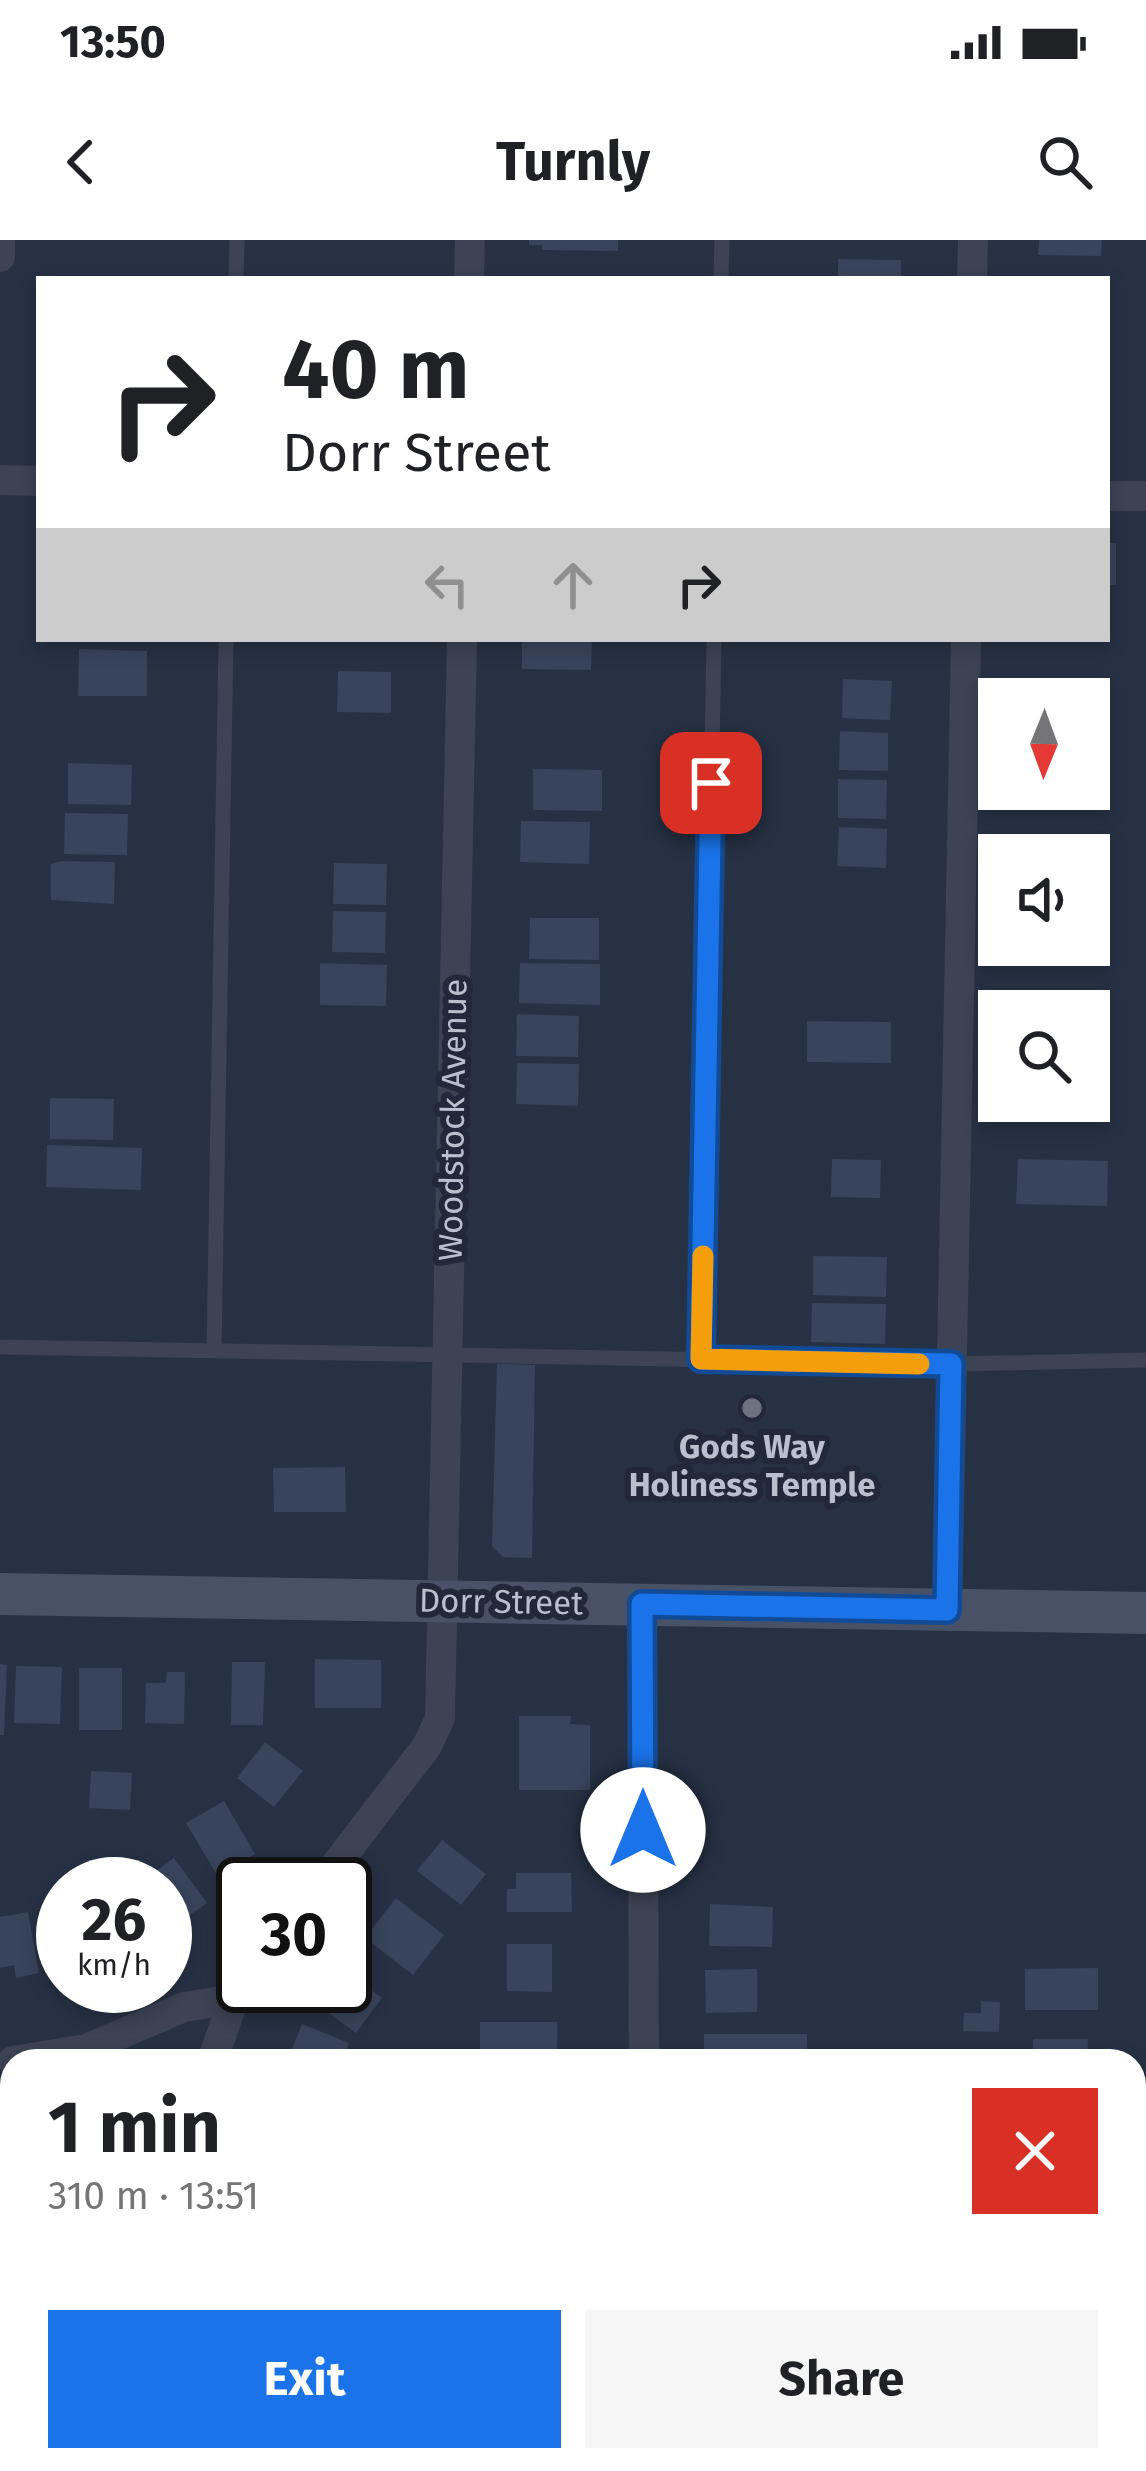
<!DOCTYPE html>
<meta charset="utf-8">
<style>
body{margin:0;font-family:"Fira Sans",sans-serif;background:#f6f6f6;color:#202124;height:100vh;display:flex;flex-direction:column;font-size:45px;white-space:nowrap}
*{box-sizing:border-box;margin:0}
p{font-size:39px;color:#757577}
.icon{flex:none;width:66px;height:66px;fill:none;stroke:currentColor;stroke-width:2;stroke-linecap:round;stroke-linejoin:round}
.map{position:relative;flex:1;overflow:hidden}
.panel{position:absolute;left:0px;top:1809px;width:1146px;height:423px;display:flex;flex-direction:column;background:#fff;border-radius:36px 36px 0 0;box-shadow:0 6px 18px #0003}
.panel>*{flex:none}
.guide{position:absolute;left:36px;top:36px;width:1074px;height:366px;border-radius:0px;box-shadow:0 6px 18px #0003;background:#fff;color:#202124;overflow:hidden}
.needle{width:78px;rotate:181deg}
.controls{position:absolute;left:978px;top:438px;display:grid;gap:24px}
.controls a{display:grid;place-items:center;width:132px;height:132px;border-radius:0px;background:#fff;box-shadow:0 6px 18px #0003;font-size:60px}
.speed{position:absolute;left:36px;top:1617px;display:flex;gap:24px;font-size:60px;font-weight:700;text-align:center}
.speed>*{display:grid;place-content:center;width:156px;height:156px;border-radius:50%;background:#fff;box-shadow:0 6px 18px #0003;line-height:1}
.speed small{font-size:30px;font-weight:400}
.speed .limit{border:6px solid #111;border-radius:18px;background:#fff;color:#111}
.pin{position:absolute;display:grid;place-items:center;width:102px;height:102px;color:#fff;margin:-51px;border-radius:24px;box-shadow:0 6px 18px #0006}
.me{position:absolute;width:132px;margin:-66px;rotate:0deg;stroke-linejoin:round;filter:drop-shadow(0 0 9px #0008)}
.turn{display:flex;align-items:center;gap:42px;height:252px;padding:0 48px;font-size:54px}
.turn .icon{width:156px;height:156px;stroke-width:2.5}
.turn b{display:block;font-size:84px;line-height:102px}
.lanes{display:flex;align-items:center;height:114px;padding:0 48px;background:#0003;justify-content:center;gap:60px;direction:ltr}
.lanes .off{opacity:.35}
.round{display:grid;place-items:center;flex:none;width:126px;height:126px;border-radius:0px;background:#f6f6f6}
.head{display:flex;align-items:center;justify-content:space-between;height:204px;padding:0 48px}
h1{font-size:72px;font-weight:700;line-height:90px}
.primary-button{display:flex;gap:24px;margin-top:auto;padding:24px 48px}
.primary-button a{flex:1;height:138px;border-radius:0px;background:#1a73e8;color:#fff;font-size:48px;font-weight:700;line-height:138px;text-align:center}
.primary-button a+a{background:#f6f6f6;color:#202124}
.status{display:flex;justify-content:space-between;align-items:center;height:84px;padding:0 60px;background:#fff;direction:ltr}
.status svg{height:33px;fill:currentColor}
header{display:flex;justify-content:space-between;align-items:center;height:156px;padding:0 48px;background:#fff;font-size:54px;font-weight:700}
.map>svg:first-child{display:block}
.building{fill:#38445a}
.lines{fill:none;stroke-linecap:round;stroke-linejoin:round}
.service{stroke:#3b4354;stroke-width:15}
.minor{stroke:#3b4354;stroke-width:30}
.secondary{stroke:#495167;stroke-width:42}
.route-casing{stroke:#114b97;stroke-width:30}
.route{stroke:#1a73e8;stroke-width:21}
.slow{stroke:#f59e0b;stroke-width:21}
.worship-dot{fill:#6b7280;stroke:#202839;stroke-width:4.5}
.labels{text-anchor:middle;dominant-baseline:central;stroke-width:12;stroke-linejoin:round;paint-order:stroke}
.street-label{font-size:33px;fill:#b9bfcd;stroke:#202839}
.poi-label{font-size:33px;font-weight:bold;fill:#b9bfcd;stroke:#202839}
</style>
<div class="status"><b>13:50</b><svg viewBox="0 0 49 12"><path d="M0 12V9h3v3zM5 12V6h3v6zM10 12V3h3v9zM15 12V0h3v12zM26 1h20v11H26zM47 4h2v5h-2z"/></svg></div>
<header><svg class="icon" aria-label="back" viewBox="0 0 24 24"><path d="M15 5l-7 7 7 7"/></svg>Turnly<svg class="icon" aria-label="search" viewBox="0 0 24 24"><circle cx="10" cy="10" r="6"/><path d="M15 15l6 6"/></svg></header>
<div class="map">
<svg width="1146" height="2231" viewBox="0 0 1146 2231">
<rect width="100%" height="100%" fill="#263144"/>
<!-- building -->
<path class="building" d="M529,0H618V11L542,10V5H529Z
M1039,0H1102L1101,16L1038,15Z
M838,19L901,20V39H838Z
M1107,303H1116V345H1107Z
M522,399H592L591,430L522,429Z
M79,409L147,411V456H78Z
M338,431L391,432V473L337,472Z
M843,439L892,441L890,480L842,478Z
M840,491L888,493V531L839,530Z
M1089,514H1107L1106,556L1037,555V549H1089Z
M68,523L132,525L131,565L68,564Z
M533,529L602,530V571L533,570Z
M838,539L887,540L886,579L838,578Z
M65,573L128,574L127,615L64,614Z
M521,581L590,582L589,624L520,622Z
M839,587L887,589L886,628L837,626Z
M62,621L115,622L114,664L51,660V624Z
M334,623L387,624L386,665L333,664Z
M333,671L386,672L385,713L332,712Z
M530,678H599V720L529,719Z
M320,723L387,725L386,766L320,765Z
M520,723L600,724V765L519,763Z
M517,774L579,776L578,817L516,816Z
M807,781L891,782V823L807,822Z
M517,823L579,824L578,866L516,864Z
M50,858L114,859L113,900L50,899Z
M47,905L142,908L141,950L46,947Z
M832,919L881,920L880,958L831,957Z
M1018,919L1108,921L1107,966L1016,964Z
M813,1016L887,1017L886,1057L813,1055Z
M812,1063L886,1064L885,1104L811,1102Z
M497,1124L535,1125L532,1318L503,1317L492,1306Z
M345,1227L346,1272H274L273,1228Z
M315,1419L381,1420V1468H315Z
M232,1422H265L263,1485H231Z
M0,1424L7,1425L4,1495H0Z
M16,1426L62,1427L60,1484L14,1483Z
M79,1428H122V1490H79Z
M167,1432H185L184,1484L145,1483L146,1443H166Z
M519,1476H571L570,1484L590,1485V1550H519Z
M265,1502L303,1531L274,1567L237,1538Z
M91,1531L132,1533L130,1570L89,1568Z
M224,1561L255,1614L217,1635L186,1583Z
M442,1600L486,1634L461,1665L417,1631Z
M174,1618L207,1663L165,1693V1644H138Z
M516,1633H571L572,1672H507V1649H516Z
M396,1658L444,1695L413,1735L365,1698Z
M710,1664L773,1667L772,1707L709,1706Z
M28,1672L39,1733L16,1738L14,1725L0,1728V1677Z
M63,1678V1731L51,1735L36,1687Z
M507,1704H552V1752L507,1751Z
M1098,1728V1770H1025V1729Z
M757,1729V1772L706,1773L705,1730Z
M345,1731L382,1758L356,1793L312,1761L323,1746H345Z
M981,1761L1000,1762L999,1792L963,1791L964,1773H981Z
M480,1782H557V1821H480Z
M302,1784L349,1803L342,1821H287Z
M704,1794H807V1821H704Z
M1033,1799H1088L1087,1821H1007V1814L1033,1813Z
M1045,2220L1107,2223V2231H1045Z
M491,2223H564V2231H491Z
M818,2225V2231H710V2226Z"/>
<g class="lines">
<!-- service -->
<path class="service" d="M236,39L237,0
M721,39L722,0
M0,1107L951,1124L1146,1120
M214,1110L226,399
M701,1119L714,399"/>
<!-- minor -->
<path class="minor" d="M0,17V0
M469,39L470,0
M972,39L973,0
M0,240L39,241
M1107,256H1146
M642,1364L644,1821
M947,1370L966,399
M321,1644L427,1506L440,1478L462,399
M13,1821L86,1809L184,1767L234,1759
M212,1821L234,1759L243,1746
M197,2220V2231
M647,2220V2231"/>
<!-- secondary -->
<path class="secondary" d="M0,1354L1146,1373"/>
</g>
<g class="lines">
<!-- route casing -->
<g class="route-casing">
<path id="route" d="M643,1590L642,1364L947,1370L951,1124L701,1119L711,543"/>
</g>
<!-- route -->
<use href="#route" class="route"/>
<!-- slow -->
<path class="slow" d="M703,1016L701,1119L919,1124"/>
</g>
<!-- markers -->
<circle class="worship-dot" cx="752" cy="1168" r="12"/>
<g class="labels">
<!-- street labels -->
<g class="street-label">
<text transform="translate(453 880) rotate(-89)">Woodstock Avenue</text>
<text transform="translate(501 1362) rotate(1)">Dorr Street</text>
</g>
<!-- poi labels -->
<g class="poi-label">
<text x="752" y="1207">Gods Way<tspan x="752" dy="38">Holiness Temple</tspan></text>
</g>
</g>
</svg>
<div class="controls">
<a><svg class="needle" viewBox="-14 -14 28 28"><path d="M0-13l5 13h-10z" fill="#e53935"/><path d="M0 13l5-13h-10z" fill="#757577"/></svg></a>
<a><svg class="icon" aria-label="sound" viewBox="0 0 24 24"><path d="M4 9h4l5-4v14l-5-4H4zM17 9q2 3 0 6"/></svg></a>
<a><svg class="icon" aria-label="search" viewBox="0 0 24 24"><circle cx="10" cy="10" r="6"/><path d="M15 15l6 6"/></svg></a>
</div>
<div class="speed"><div>26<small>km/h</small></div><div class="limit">30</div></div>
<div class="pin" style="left:711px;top:543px;background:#d93025"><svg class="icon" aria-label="arrive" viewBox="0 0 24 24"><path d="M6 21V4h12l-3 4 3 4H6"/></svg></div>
<svg class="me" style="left:643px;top:1590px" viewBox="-20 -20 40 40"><circle r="19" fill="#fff"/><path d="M0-13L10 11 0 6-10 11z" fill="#1a73e8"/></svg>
<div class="guide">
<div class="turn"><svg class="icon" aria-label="right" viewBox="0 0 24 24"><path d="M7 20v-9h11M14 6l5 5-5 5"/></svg><div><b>40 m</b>Dorr Street</div></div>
<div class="lanes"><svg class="icon off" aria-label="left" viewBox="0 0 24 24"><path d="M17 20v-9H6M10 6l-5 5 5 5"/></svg><svg class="icon off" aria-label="ahead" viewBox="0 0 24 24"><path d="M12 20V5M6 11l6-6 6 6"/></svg><svg class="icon" aria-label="right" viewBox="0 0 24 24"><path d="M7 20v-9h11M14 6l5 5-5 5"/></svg></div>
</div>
<section class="panel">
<div class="head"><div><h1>1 min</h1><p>310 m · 13:51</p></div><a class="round" style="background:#d93025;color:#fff"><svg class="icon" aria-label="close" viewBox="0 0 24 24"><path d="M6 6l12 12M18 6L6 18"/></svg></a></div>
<div class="primary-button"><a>Exit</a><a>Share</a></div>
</section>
</div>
